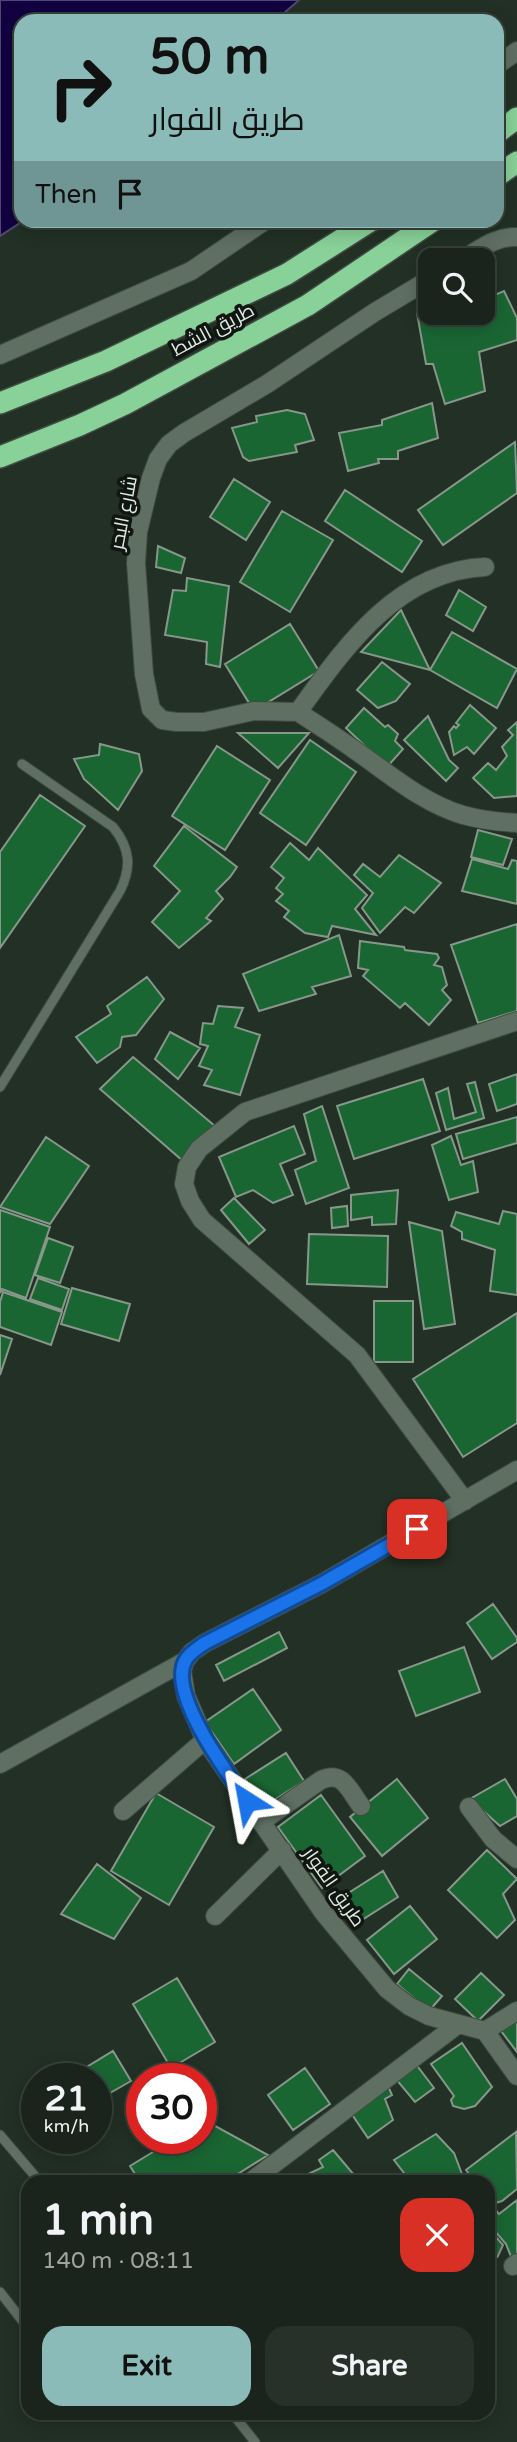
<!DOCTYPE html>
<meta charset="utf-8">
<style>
body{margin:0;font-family:"Varela Round",Cairo,sans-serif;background:#273029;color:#f1f3f6;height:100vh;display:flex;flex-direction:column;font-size:26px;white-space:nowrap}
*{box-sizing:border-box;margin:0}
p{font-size:23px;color:#9fa4a3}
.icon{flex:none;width:38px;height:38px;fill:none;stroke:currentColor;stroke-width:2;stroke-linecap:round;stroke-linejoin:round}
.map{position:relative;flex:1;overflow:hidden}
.sheet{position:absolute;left:21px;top:2175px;width:474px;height:245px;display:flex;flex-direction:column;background:#1a241c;border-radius:21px;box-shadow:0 4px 18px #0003,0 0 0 2px #38413b}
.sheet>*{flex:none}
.hud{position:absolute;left:14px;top:14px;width:490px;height:214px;border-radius:21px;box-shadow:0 4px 18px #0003,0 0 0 2px #38413b;background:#8bbbb9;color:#111;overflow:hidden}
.controls{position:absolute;left:418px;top:248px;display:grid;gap:14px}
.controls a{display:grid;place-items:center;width:77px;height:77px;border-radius:14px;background:#1a241c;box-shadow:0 4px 18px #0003,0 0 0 2px #38413b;font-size:35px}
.speed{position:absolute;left:21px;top:2063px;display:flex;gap:14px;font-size:35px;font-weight:700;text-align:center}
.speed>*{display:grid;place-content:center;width:91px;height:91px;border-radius:50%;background:#1a241c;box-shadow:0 4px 18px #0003,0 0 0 2px #38413b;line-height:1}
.speed small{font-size:18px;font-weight:400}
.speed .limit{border:10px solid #d22;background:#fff;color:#111}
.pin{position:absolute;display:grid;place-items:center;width:60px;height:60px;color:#fff;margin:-30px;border-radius:14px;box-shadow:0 4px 10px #0006}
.me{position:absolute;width:77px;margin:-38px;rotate:326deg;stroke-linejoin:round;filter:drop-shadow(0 0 5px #0008)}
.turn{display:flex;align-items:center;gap:24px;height:147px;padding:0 21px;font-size:32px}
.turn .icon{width:91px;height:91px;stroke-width:2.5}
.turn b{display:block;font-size:49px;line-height:60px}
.then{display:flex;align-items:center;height:66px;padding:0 21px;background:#0003;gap:14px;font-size:26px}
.round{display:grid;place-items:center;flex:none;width:74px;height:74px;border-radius:21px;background:#273029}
.head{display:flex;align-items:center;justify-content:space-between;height:119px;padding:0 21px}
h1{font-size:42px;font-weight:700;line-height:52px}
.primary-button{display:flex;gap:14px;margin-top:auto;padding:14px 21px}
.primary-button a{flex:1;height:80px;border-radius:21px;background:#8bbbb9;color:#111;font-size:28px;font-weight:700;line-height:80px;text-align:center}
.primary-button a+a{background:#273029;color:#f1f3f6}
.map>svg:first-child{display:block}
.water{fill:#120141;stroke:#504772;stroke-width:2}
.building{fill:#1a6633;stroke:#87978a;stroke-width:2}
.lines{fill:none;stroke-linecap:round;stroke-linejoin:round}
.lane-casing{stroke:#3f4b41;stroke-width:11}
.street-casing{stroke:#3f4b41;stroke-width:20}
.highway-casing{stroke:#3f4b41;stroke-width:24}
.lane{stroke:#5f6f62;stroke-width:9}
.street{stroke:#5f6f62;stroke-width:18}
.highway{stroke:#88d198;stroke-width:21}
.route-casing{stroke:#114b97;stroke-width:18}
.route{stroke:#1a73e8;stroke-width:12}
.labels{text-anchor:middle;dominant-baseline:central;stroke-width:7;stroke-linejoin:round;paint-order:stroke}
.street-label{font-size:19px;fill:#e2ebe4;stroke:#101611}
</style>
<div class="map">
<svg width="517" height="2442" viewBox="0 0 517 2442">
<rect width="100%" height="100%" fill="#223025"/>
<!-- water -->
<path class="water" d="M0,0H299L275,21H21V220L23,221L0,236Z"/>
<!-- building -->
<path class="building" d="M504,291L517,318V340L479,352L485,391L445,404L433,364H426L417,313L430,310V313H483V300Z
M432,403L438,438L398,451V459H378L379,463L348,471L339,433L382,425V420Z
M287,410L305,414L314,440L295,445L297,452L249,461L243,457L232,428L257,422L256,416Z
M515,442L517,493L443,545L418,510Z
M234,479L270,502L246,540L210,517Z
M345,490L422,541L402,572L325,521Z
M282,511L333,540L290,612L240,582Z
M158,546L185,558L181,573L156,567Z
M187,578L229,586L220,667L206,664L207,642L165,635L173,590L186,591Z
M459,590L486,607L473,631L446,615Z
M401,610L430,670L361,652Z
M290,624L319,671L254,711L225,664Z
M452,632L517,669L497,708L430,670Z
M382,662L410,684L396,701L378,708L357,690Z
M470,705L496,728L474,754L467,747L454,755L449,732L454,726L456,728L459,725L456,723Z
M364,708L385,727L388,725L398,734L395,741L403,749L387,767L346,728Z
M428,716L449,760L458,768L446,781L404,740Z
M517,722V796L494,798L473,778L488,763L496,770L507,756L502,747L513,735L508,730Z
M238,733H309L278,768Z
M310,740L356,772L306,845L260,813Z
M100,744L139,754L142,771L118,810L84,779L74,759L99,755Z
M217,746L270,780L225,850L172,816Z
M40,795L85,826L0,948V852Z
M184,826L237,867L230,877L216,891L223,899L206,918L211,921L179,948L152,922L180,891L154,866Z
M478,830L512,839L503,865L471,857Z
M290,843L309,860L318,848L367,895L355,909L376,935L332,926L328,937L305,933L284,917L289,911L276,901L283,894L276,888L284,878L271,867Z
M399,855L441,883L414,913L405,907L380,933L362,908L373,893L354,875L363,864L380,877Z
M472,859L508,869L512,860L517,861V904L462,891Z
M517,924V1011L478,1023L451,945Z
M339,935L351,976L312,987L316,994L259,1011L243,974Z
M360,941L404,947L405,950L437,954L439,958L434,965L442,967L447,985L442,990L451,1000L429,1025L405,1003L400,1008L363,976L368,970L358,968Z
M147,977L164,999L136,1035L122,1037L120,1047L97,1063L76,1037L111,1014L107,1006Z
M218,1006L243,1008L235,1027L260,1035L240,1095L204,1085L212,1070L199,1066L208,1046L200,1044L203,1023L213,1024Z
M170,1032L200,1048L178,1079L155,1059Z
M133,1057L215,1126L183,1161L100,1089Z
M517,1074V1104L497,1111L489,1084Z
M423,1079L440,1131L354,1159L337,1106Z
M475,1082L484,1118L446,1130L436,1093L448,1088L454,1119L476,1112L467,1084Z
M322,1106L349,1188L306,1204L295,1170L316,1161L304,1114Z
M517,1117V1143L463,1159L456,1134Z
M294,1126L305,1154L280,1164L293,1195L273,1203L253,1190L236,1197L219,1157Z
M451,1136L461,1165L473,1161L478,1192L449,1200L432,1145Z
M46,1137L89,1166L50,1224L0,1207Z
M398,1190L396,1224L372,1225V1217L351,1220V1195Z
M234,1198L265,1230L249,1244L221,1210Z
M347,1206L348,1226L332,1228L331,1208Z
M0,1210L50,1227L26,1298L2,1289L0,1293Z
M503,1211L517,1214V1295L490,1291L495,1250L462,1239V1232L451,1226L456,1212L499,1224Z
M409,1222L442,1231L455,1324L424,1329Z
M309,1234L388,1236L387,1287L307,1284Z
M48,1238L73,1247L60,1283L35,1275Z
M38,1278L69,1289L62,1310L30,1299Z
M72,1288L130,1304L119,1341L61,1324Z
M3,1292L62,1312L51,1345L0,1327V1302Z
M374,1301H413V1362H374Z
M517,1313V1423L463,1457L413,1379Z
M0,1335L12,1339L0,1375Z
M493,1604L517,1638V1642L492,1659L467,1623Z
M279,1632L287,1648L224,1681L216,1665Z
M464,1647L480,1692L416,1716L399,1671Z
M253,1689L281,1730L234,1764L205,1722Z
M286,1753L304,1781L263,1807L245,1779Z
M397,1779L428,1818L382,1856L350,1817Z
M505,1779L517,1799V1816L500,1826L470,1799Z
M156,1793L214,1827L169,1905L111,1871Z
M321,1795L365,1856L322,1888L278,1827Z
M487,1850L517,1879L503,1894L515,1920L497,1938L448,1890Z
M97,1864L141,1898L114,1939L61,1914Z
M383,1871L398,1897L354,1925L339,1899Z
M410,1906L437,1939L394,1974L367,1940Z
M409,1969L442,1996L429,2011L397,1984Z
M481,1973L504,1995L478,2021L455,1999Z
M177,1978L215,2042L171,2068L133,2004Z
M517,2013V2052L498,2027Z
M462,2043L492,2087L475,2106L464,2109L453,2106L451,2100L454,2096L431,2064Z
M113,2051L131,2081L96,2101V2079H67Z
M415,2063L434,2088L415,2102L395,2078Z
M305,2068L330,2104L293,2130L268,2095Z
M388,2086L392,2095L385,2099L393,2120L368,2138L351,2113Z
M206,2121L268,2155L225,2182H140L130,2166L176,2138H201V2124Z
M516,2132L517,2189L502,2201L492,2204L491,2201L493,2198L488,2193V2182H475L466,2170Z
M436,2134L454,2153L465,2182H411L394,2160Z
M333,2150L360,2182H315L308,2174L323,2167L319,2160Z
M517,2200V2255L512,2259L506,2244L488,2223V2213L495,2209L499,2214Z
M488,2228L503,2245L498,2256L488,2267Z"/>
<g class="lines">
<!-- lane casing -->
<g class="lane-casing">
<path id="lane" d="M0,1087L120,891C132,867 130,848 113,827L22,764
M0,2135L40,2182
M0,2292L28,2328
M232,2413L255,2442"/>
</g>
<!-- street casing -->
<g class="street-casing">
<path id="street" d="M497,65L517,51
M460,261C479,250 495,236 517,237
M0,355L191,271L266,220
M298,712L254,711L204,722H177L162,720L151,709L144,674L136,563L138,532L151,478L158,459L169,444L184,433L267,384L375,312L430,279
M298,712C316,724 334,735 352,748C387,772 422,803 463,815C481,820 499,822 517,823
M298,712C345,647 397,571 485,567
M517,1470L321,1584L205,1643L192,1652L185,1661L182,1671L186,1696L205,1740L323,1912L387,1989L409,2006L429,2016L485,2031L517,2076
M465,1501L357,1355L202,1220L190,1201L184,1184L187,1167L199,1149L245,1112L517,1021
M0,1764L185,1661
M469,1807L493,1839L517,1859
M123,1811L205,1740
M261,1822L321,1780C343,1770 349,1790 361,1806
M215,1916L282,1850
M485,2031L517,2011
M250,2182L457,2025
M513,2266L517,2263"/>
</g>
<!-- highway casing -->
<g class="highway-casing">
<path id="highway" d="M497,133L517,118
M497,176L517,162
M0,403L106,361L287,274L372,220
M0,457L80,425L125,404L308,305L434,220"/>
</g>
<!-- lane -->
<use href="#lane" class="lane"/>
<!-- street -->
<use href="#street" class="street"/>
<!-- highway -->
<use href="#highway" class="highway"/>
</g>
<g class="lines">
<!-- route casing -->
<g class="route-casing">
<path id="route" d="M247,1801C228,1774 168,1694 185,1661C189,1653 198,1648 205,1643L321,1584L417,1529"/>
</g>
<!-- route -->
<use href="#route" class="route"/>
</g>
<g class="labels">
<!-- street labels -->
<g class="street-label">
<text transform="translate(213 330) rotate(-28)">طريق الشط</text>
<text transform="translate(124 513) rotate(-79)">شارع البحر</text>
<text transform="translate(334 1887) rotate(55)">طريق الفوار</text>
</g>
</g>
</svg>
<div class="controls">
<a><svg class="icon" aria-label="search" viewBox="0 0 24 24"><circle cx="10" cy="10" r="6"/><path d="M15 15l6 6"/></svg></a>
</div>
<div class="speed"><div>21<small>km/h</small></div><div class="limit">30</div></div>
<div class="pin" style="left:417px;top:1529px;background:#d93025"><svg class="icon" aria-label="arrive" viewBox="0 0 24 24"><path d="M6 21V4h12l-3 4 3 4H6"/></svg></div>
<svg class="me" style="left:247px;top:1801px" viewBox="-20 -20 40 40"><path d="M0-17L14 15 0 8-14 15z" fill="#1a73e8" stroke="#fff" stroke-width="4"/></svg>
<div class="hud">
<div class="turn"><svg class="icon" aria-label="right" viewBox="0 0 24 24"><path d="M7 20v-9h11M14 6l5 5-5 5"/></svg><div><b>50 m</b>طريق الفوار</div></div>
<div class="then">Then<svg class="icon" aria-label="arrive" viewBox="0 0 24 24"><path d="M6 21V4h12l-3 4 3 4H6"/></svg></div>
</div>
<section class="sheet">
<div class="head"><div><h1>1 min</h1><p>140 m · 08:11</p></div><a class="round" style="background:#d93025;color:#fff"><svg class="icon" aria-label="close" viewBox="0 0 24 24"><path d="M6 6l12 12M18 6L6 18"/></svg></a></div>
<div class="primary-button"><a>Exit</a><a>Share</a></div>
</section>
</div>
